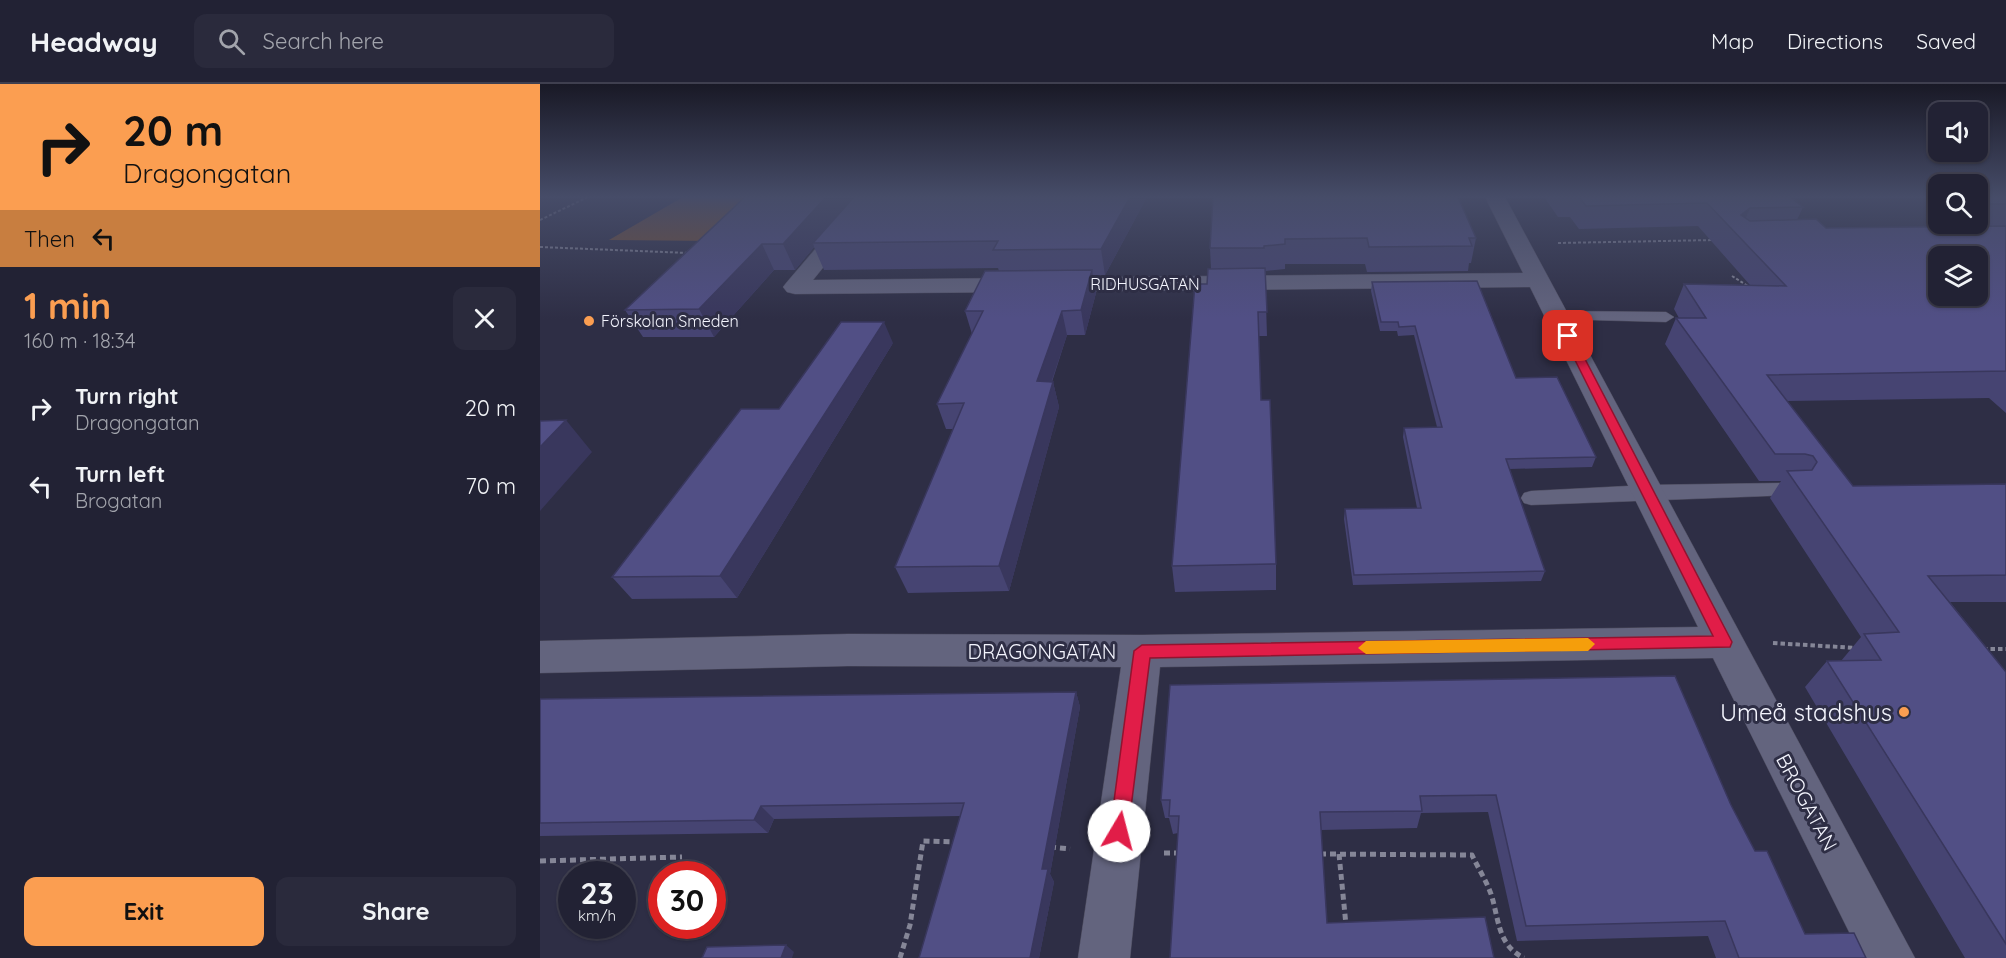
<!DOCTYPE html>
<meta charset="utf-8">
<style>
body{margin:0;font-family:Quicksand,sans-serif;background:#2a2a3c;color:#f1f3f6;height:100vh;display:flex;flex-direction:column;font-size:22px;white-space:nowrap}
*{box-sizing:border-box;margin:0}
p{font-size:20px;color:#a2a4ac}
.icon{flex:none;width:33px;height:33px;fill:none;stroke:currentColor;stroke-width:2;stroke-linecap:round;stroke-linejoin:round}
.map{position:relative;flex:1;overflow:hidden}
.side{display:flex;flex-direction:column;background:#222234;width:540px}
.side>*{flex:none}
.hud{background:#fb9e51;color:#111;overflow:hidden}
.fabs{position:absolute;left:1388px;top:18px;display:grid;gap:12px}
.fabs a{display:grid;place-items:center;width:60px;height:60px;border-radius:12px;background:#222234;box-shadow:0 2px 4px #0004,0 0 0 2px #3f3f4f;font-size:30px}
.speed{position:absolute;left:18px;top:777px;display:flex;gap:12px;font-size:30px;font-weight:700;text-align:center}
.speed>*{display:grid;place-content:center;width:78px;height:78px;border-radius:50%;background:#222234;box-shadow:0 2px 4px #0004,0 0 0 2px #3f3f4f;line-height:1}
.speed small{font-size:15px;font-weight:400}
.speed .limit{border:9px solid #d22;background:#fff;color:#111}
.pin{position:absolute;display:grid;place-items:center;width:51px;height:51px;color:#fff;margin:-26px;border-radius:12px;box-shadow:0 3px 9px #0006}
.me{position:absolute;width:66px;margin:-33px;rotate:8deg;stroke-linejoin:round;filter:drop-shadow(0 0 4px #0008)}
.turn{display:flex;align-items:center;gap:21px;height:126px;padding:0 24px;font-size:27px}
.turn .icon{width:78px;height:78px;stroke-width:2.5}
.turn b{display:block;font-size:42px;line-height:51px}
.then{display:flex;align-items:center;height:57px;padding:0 24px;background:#0003;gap:12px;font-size:22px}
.round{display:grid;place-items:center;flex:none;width:63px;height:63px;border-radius:12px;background:#2a2a3c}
.headline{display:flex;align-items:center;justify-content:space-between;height:102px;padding:0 24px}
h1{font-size:36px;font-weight:700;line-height:45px;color:#fb9e51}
.cta{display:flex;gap:12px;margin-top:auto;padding:12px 24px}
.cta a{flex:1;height:69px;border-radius:12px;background:#fb9e51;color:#111;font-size:24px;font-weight:700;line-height:69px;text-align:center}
.cta a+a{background:#2a2a3c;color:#f1f3f6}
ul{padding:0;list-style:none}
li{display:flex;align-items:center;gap:18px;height:78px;padding:0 24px}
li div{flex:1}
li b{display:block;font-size:22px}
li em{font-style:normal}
header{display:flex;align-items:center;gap:36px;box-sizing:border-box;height:84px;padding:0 30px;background:#222234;border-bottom:2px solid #3f3f4f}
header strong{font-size:28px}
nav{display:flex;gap:33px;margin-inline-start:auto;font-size:21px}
.search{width:420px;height:54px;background:#2a2a3c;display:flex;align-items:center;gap:15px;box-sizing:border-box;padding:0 21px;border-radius:12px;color:#a2a4ac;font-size:22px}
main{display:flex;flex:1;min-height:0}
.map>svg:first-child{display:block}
.green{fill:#774f30}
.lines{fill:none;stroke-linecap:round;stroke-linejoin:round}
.lane-casing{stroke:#4c4b5d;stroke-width:1}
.street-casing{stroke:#4c4b5d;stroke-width:1}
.path-far2{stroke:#858697;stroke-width:2;stroke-dasharray:3 2;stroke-linecap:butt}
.path-far1{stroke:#858697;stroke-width:4;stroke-dasharray:4.5 3;stroke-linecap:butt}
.path{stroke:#858697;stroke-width:5;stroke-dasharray:6 4;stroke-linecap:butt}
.lane{fill:#63647e;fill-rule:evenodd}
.street{fill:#63647e;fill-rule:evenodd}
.wall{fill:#464472}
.shaded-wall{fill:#39375d}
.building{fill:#514f85;stroke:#39375d;stroke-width:1.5;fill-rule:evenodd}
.route{fill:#e11d48;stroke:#92132f;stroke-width:1.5}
.slow{fill:#f59e0b}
.poi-dot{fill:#fb9e51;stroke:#2e2e45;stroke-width:2}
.labels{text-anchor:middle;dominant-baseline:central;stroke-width:6;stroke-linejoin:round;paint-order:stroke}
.far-street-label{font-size:16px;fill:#f3f4fd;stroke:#2e2e45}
.far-poi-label{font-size:16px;fill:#f3f4fd;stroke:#2e2e45;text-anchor:start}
.street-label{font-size:20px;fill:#f3f4fd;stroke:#2e2e45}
.near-poi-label{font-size:24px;fill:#f3f4fd;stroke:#2e2e45;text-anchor:end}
</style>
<header>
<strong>Headway</strong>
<div class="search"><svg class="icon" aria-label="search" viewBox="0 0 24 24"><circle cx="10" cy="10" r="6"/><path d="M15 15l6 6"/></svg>Search here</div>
<nav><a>Map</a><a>Directions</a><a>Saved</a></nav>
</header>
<main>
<section class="side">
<div class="hud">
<div class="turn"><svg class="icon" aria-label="right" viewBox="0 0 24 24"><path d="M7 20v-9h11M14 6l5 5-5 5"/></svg><div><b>20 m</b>Dragongatan</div></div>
<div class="then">Then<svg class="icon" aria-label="left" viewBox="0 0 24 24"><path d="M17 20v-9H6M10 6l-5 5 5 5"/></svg></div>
</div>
<div class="headline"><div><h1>1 min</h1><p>160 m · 18:34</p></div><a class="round"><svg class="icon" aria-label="close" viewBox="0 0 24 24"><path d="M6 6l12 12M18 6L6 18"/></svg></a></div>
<ul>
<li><svg class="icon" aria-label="right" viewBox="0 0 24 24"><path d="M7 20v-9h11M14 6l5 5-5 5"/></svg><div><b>Turn right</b><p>Dragongatan</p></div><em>20 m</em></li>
<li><svg class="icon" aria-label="left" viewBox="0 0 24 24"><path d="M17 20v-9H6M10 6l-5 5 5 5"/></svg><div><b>Turn left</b><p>Brogatan</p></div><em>70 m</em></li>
</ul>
<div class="cta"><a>Exit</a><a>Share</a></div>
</section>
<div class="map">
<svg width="1466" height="874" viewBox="0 0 1466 874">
<rect width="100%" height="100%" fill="#2e2e45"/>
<!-- green -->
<path class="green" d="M143,113H227L175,157L69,156Z"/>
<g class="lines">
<!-- lane casing -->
<g class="lane-casing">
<path id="lane" d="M1018,227L1126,228L1134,233L1126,238L1012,235L1010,232L1012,229Z
M1248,399L1255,401L1258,406L1255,411L991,421L984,419L981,414L984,409L991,407L1107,401Z"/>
</g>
<!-- street casing -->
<g class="street-casing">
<path id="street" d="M320,113H340L273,196L983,189L945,113H965L1375,874H1322L1173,574L620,583L590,874H538L581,583L308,582L0,589V557L308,550L602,551L1158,543L990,203L255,210L247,208L243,203L247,198Z"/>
</g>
<!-- path-far2 -->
<path class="path-far2" d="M0,136L48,113
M1018,159L1175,156
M0,163L149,169
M1192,192L1211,204"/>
<!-- path-far1 -->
<path class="path-far1" d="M1233,559L1316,564
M1443,565H1466"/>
<!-- path -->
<path class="path" d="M510,763L530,765
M624,769H640
M780,770L932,771C938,784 946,796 951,810C959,834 957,861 984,874
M799,770L806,841
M0,777L142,773
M360,874L370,841L383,757L416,758"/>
<!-- lane -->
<use href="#lane" class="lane"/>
<!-- street -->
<use href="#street" class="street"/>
</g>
<!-- wall -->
<path class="wall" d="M205,113H607L565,191H553L556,209L545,251H527L512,298H513L519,323L469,507L368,509L355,483L413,345H406L397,320L432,250L425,227L459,187L458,184L284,186L274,163L255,186H234L174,253H103L85,226Z
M673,113L936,154L931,179H929L928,187L827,188L825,180H745V185L725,187L727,252H719L721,316L736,480V506L635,508L632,482L667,200L671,185L670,164Z
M1004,113H1250L1263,123L1257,136L1286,144L1435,143L1431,140H1437V113H1466V329L1449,314L1247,317L1313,402L1466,400V518H1410L1466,588V874H1425L1265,603L1287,577H1301L1321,553L1230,414L1241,397H1219L1125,260L1136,234H1139L1134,225L1144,200L1210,201L1158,142L1039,145L1030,133H1018Z
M1392,113H1398V117Z
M832,198L976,294L1056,373L1052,383L969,385L1005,487L1001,497L813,501L804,435L805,425L877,424L863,353L864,344L897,343L874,251L858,252L857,247H840L831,207Z
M353,259L197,514L92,515L72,493L239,325Z
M630,601L1191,721L1215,767L1265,850L1326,874H1176L1168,852L977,857L948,728L881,729L877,744L781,746L630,874L638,749L633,750L629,734H625L621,716Z
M536,608L540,623L510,790L514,798L499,874H379L420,732L234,735L228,749L0,752V615Z"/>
<!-- shaded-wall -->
<path class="shaded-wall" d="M286,113H317L273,159L274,163L255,186L243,160Z
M590,113H607L565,191L561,165Z
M1210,124L1200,148L1201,131Z
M222,160L234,186L174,253L159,225Z
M552,186L556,209L545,251L541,226Z
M522,227L527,251L503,323L497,297Z
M344,238L353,259L197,514L180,492Z
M513,298L519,323L469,507L459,482Z
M26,336L52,368L0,427V363Z
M536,608L540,623L510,790L514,798L499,874H490L502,785Z
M221,722L234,735L228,749L214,736Z
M246,861L254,868L252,874H241Z"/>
<!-- building -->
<path class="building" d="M205,113H286L243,160H222L159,225L85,226Z
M314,113H590L561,165L453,166L458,157L273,159Z
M673,113H918L936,154H929L932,162L829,163L827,154L745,155V160L724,162V164H670Z
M1039,113H1250L1263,123L1210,124L1201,131L1210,137L1276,135L1286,144L1466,142V287L1227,291L1313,402L1466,400V491L1388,492L1466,588V860L1287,577L1341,576L1324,550L1359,548L1247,387L1272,386L1277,378L1273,372L1265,370H1235L1136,234H1166L1144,200L1246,202L1167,119L1046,122ZM1398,172H1437V212H1398Z
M1440,113H1466V120H1451Z
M725,184L727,228H718L721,316H730L736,480L632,482L655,200H667L668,185Z
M552,186L541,226L522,227L497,297L513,298L459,482L355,483L424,319L397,320L443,227H425L445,187Z
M937,197L976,294L1017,293L1056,373L966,375L1005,487L814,491L805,425L881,424L864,344L902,343L875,242L859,243L858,238H841L832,198Z
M301,238H344L180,492L72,493L201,325H239Z
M26,336L0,363V337Z
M1135,592L1191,721L1215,767H1227L1265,850L1314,849L1326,874H1199L1185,837L986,842L956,711L880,712L882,727L780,728L787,839L945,833L954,874H630L639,732H629L630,716H621L630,601Z
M536,608L502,785H508L490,874H379L424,719L221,722L214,736L0,739V615Z
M246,861L241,874H162L167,863Z"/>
<!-- sky -->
<linearGradient id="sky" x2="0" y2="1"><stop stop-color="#191926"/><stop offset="0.48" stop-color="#464c68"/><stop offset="1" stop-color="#464c68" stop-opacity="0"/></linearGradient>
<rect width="1466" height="235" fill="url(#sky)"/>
<!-- route -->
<path class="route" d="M1024,250L1033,252L1192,558L1190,563L610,574L588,747L586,753L579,756L572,753L570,747L594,567L602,561L1173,552L1023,252Z"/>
<!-- slow -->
<path class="slow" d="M1048,554L1055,560L1048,567L826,570L818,564L826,557Z"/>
<!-- markers -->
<g class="poi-dot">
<circle cx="49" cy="237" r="6"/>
<circle cx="1364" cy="628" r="6"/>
</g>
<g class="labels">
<!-- far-street labels -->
<g class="far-street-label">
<text x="605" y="200">RIDHUSGATAN</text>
</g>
<!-- far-poi labels -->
<g class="far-poi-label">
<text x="61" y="237">Förskolan Smeden</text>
</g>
<!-- street labels -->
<g class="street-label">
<text x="502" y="567">DRAGONGATAN</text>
<text transform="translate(1267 718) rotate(62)">BROGATAN</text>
</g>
<!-- near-poi labels -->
<g class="near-poi-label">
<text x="1352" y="628">Umeå stadshus</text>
</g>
</g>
</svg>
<div class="fabs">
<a><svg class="icon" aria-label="sound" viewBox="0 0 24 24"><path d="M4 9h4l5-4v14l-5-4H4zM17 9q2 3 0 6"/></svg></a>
<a><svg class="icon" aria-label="search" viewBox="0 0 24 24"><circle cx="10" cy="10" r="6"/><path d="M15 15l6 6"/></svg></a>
<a><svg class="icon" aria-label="layers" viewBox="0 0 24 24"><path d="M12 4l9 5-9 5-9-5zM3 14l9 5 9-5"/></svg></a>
</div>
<div class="speed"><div>23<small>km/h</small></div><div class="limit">30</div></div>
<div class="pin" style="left:1028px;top:252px;background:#d93025"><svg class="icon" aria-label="arrive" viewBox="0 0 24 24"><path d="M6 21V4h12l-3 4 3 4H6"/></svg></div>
<svg class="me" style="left:579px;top:747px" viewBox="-20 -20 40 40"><circle r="19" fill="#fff"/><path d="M0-13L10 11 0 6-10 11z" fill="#e11d48"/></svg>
</div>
</main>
